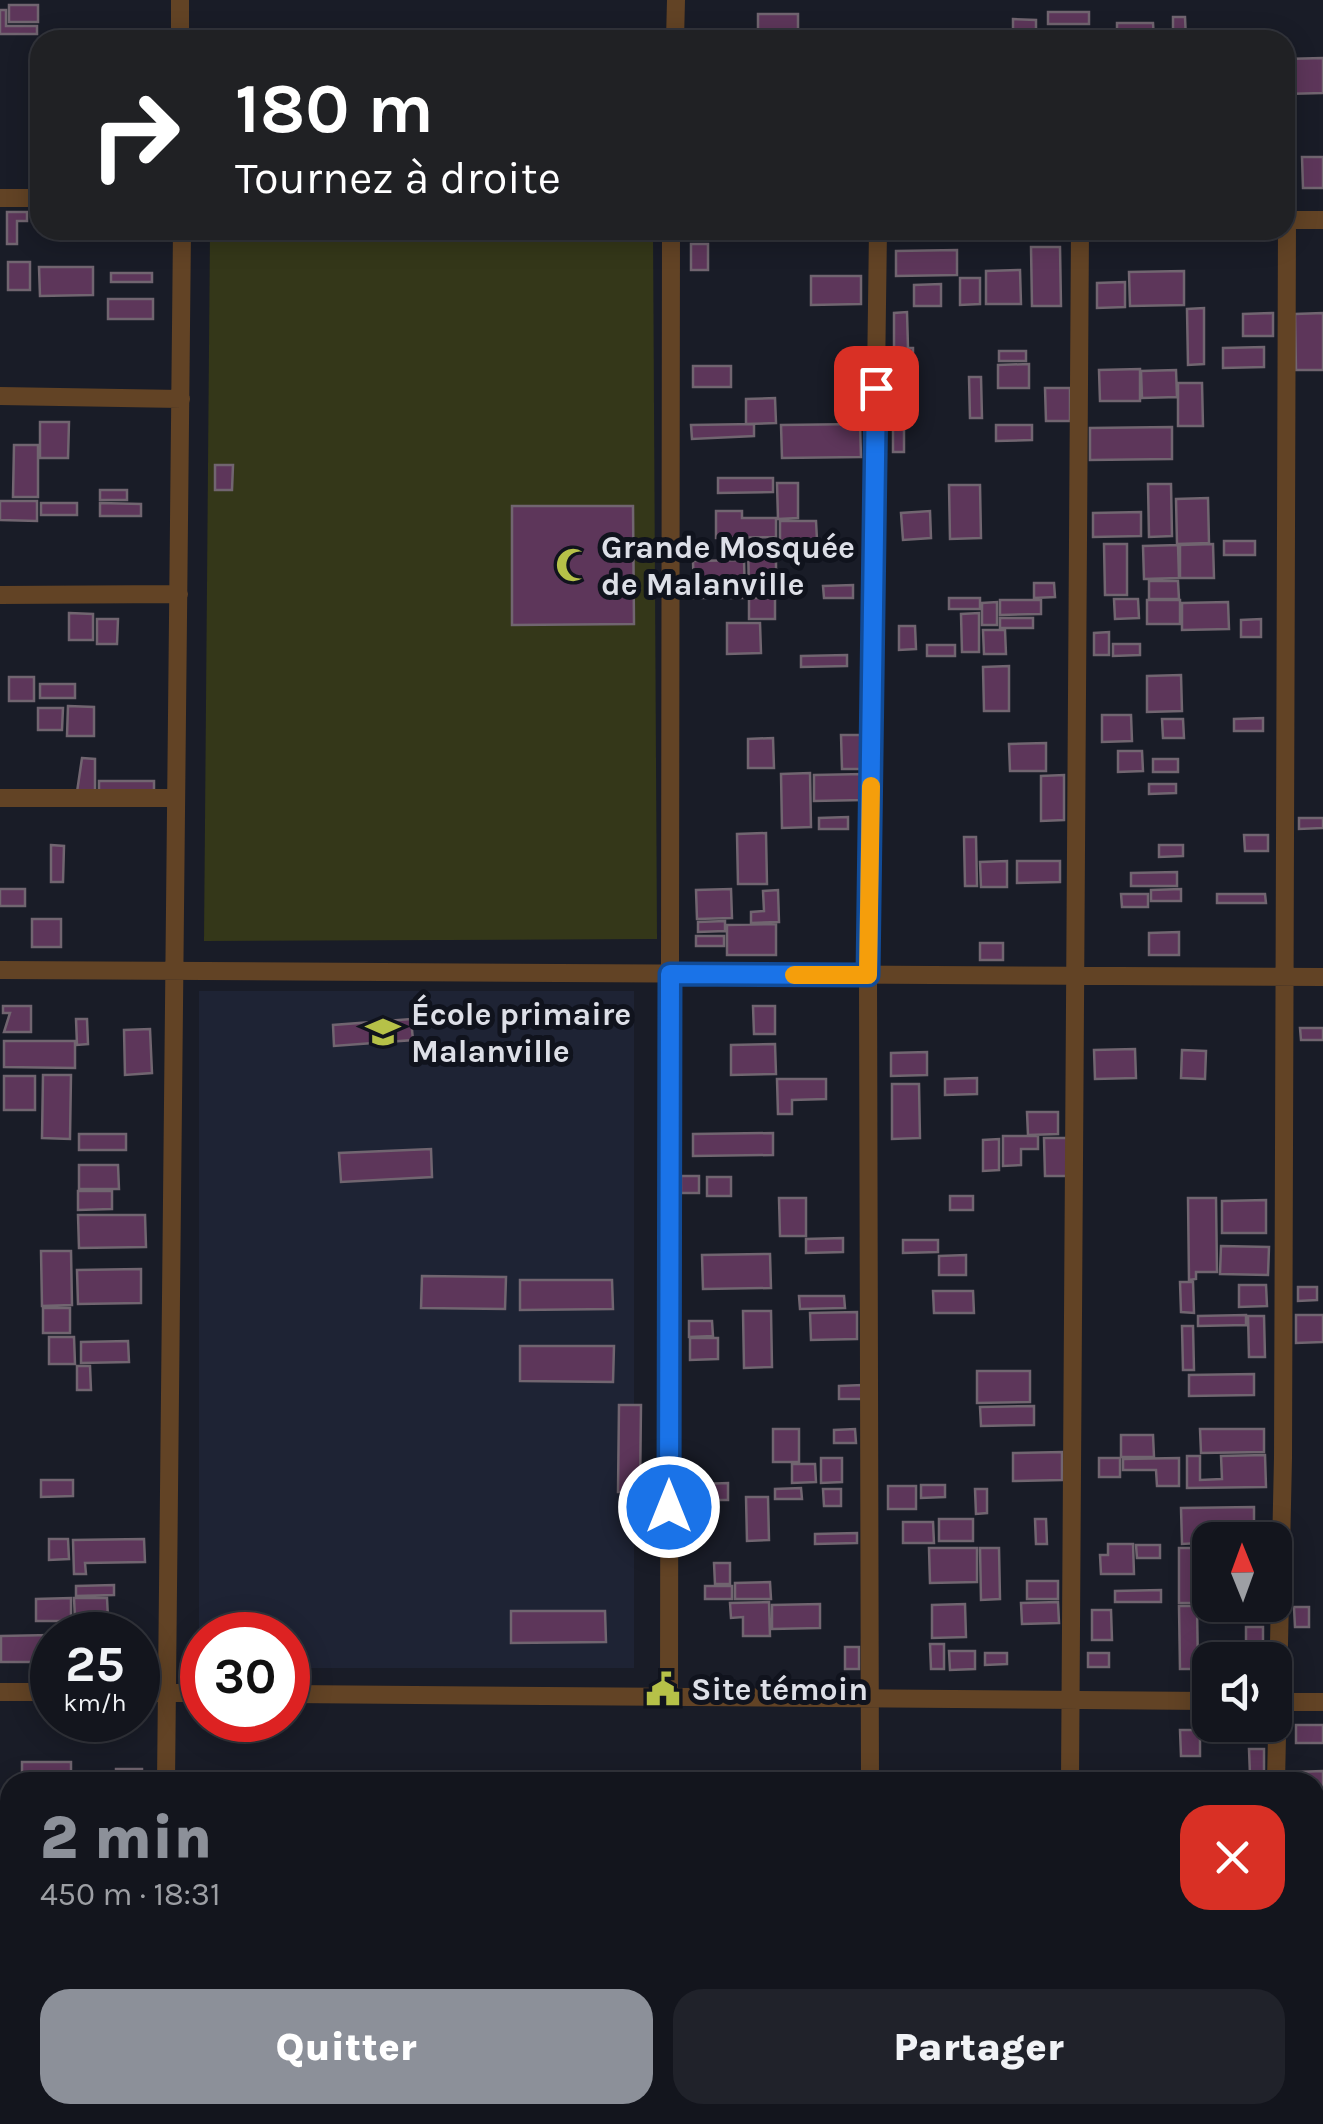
<!DOCTYPE html>
<html lang="fr">
<meta charset="utf-8">
<style>
body{margin:0;font-family:Karla,sans-serif;background:#20222a;color:#f1f3f6;height:100vh;display:flex;flex-direction:column;font-size:38px;white-space:nowrap}
*{box-sizing:border-box;margin:0}
p{font-size:32px;color:#9d9fa4}
.icon{flex:none;width:55px;height:55px;fill:none;stroke:currentColor;stroke-width:2;stroke-linecap:round;stroke-linejoin:round}
.map{position:relative;flex:1;overflow:hidden}
.drawer{position:absolute;left:0px;top:1772px;width:1325px;height:352px;display:flex;flex-direction:column;background:#13151d;border-radius:30px 30px 0 0;box-shadow:0 5px 25px #0003,0 0 0 2px #32343b}
.drawer>*{flex:none}
.banner{position:absolute;left:30px;top:30px;width:1265px;height:210px;border-radius:30px;box-shadow:0 5px 25px #0003,0 0 0 2px #32343b;background:#202124;color:#fff;overflow:hidden}
.needle{width:65px;rotate:359deg}
.fabs{position:absolute;left:1192px;top:1522px;display:grid;gap:20px}
.fabs a{display:grid;place-items:center;width:100px;height:100px;border-radius:20px;background:#13151d;box-shadow:0 5px 25px #0003,0 0 0 2px #32343b;font-size:50px}
.speed{position:absolute;left:30px;top:1612px;display:flex;gap:20px;font-size:50px;font-weight:700;text-align:center}
.speed>*{display:grid;place-content:center;width:130px;height:130px;border-radius:50%;background:#13151d;box-shadow:0 5px 25px #0003,0 0 0 2px #32343b;line-height:1}
.speed small{font-size:25px;font-weight:400}
.speed .limit{border:15px solid #d22;background:#fff;color:#111}
.pin{position:absolute;display:grid;place-items:center;width:85px;height:85px;color:#fff;margin:-42px;border-radius:20px;box-shadow:0 5px 15px #0006}
.me{position:absolute;width:110px;margin:-55px;rotate:0deg;stroke-linejoin:round;filter:drop-shadow(0 0 8px #0008)}
.turn{display:flex;align-items:center;gap:35px;height:210px;padding:0 40px;font-size:45px}
.turn .icon{width:130px;height:130px;stroke-width:2.5}
.turn b{display:block;font-size:70px;line-height:85px}
.round{display:grid;place-items:center;flex:none;width:105px;height:105px;border-radius:30px;background:#20222a}
.headline{display:flex;align-items:center;justify-content:space-between;height:170px;padding:0 40px}
h1{font-size:60px;font-weight:800;line-height:75px;color:#8c9099}
.button{display:flex;gap:20px;margin-top:auto;padding:20px 40px}
.button a{flex:1;height:115px;border-radius:30px;background:#8c9099;color:#fff;font-size:40px;font-weight:800;line-height:115px;text-align:center}
.button a+a{background:#20222a;color:#f1f3f6}
.map>svg:first-child{display:block}
.built{fill:#1e2334}
.green{fill:#343719}
.building{fill:#5d365a;stroke:#716570;stroke-width:2.5}
.lines{fill:none;stroke-linecap:round;stroke-linejoin:round}
.street{stroke:#624325;stroke-width:18}
.route-casing{stroke:#114b97;stroke-width:25}
.route{stroke:#1a73e8;stroke-width:18}
.slow{stroke:#f59e0b;stroke-width:18}
.labels{text-anchor:middle;dominant-baseline:central;stroke-width:10;stroke-linejoin:round;paint-order:stroke}
.poi-label{font-size:32px;font-weight:bold;fill:#dddfe7;stroke:#10131d;text-anchor:start}
</style>
<div class="map">
<svg width="1323" height="2124" viewBox="0 0 1323 2124">
<rect width="100%" height="100%" fill="#191c27"/>
<!-- built -->
<path class="built" d="M199,991H634V1668H288V1635H202V1668H199Z"/>
<!-- green -->
<path class="green" d="M210,230H653L657,939L204,941Z"/>
<!-- building -->
<path class="building" d="M9,5H38V22H9Z
M0,10H6V26H37V34H0Z
M1048,12H1089V24H1048Z
M758,14H798V40H758Z
M1173,17H1185L1186,40H1173Z
M1013,19L1036,20V40H1013Z
M1117,23H1153L1154,40H1117Z
M1323,58V93L1285,94V59Z
M1302,157H1323V188H1303Z
M7,212H27V221H17V244H7Z
M691,244H708V270H691Z
M1031,247H1060L1061,306H1032Z
M957,250V275L896,276V251Z
M8,262H30V290H8Z
M39,267H93V295L40,296Z
M1020,270L1021,304H986V271Z
M1184,271V305L1130,306L1129,272Z
M111,273H152V282H111Z
M811,276H861V304L811,305Z
M960,278H980V304L960,305Z
M1125,282V307L1097,308V283Z
M941,284V306H914V285Z
M108,299H153V319H108Z
M1204,308V364L1188,365L1187,309Z
M907,312L908,348H913V361H894V313Z
M1273,313V336H1243V314Z
M1323,313V370H1296L1295,314Z
M1264,347V367L1223,368V348Z
M999,351H1026V361H999Z
M1029,364V388H998V365Z
M693,366H731V387H693Z
M1140,369V401H1100L1099,370Z
M1176,370L1177,397L1142,398L1141,371Z
M969,377H981L982,418H970Z
M1178,383H1202L1203,426H1178Z
M1045,388H1070V421H1046Z
M775,398L776,423L746,424V399Z
M40,422H69L68,458H40Z
M754,424V436L692,439L691,425Z
M860,424L861,457L782,458L781,425Z
M996,425H1032V440L996,441Z
M1172,427V459L1090,460V428Z
M893,428H904V452H893Z
M14,445H38V497H13Z
M215,465H233L232,490H215Z
M718,478H773V492L718,493Z
M777,483H798V518L778,519Z
M1148,484H1171L1172,536L1149,537Z
M949,485H980L981,538L950,539Z
M100,490H127V500H100Z
M1208,498L1209,543L1177,544L1176,499Z
M0,501H37V521L0,520Z
M41,503H77V515H41Z
M100,503L141,504V516H100Z
M512,506H633L634,624L512,625Z
M716,511H742V518H776V537L716,538Z
M930,511L931,538L903,540L901,513Z
M1141,512V536L1093,537V513Z
M780,521H816L817,540L780,541Z
M776,541V594H749L748,542Z
M1224,541H1255V555H1224Z
M1104,544H1127V595H1105Z
M1213,544L1214,578H1180V545Z
M1178,545L1179,578L1144,579L1143,546Z
M744,560L745,598H694L693,561Z
M1149,581H1178L1179,599H1149Z
M1034,583H1054L1055,597L1034,598Z
M853,585V598H824L823,586Z
M749,598H775V619H749Z
M949,598H980V609H949Z
M1114,599H1138L1139,618L1115,619Z
M1000,600H1041V614L1000,615Z
M1147,600H1180V624H1147Z
M997,602V625H982V603Z
M1228,602L1229,629L1182,630V603Z
M69,613L93,614V640H69Z
M979,613V652H962L961,614Z
M1000,618H1033V628H1000Z
M97,619H118L117,644H97Z
M1261,619V637H1241V620Z
M727,623H760L761,653L727,654Z
M899,626H915L916,649L899,650Z
M983,630H1005L1006,654H984Z
M1109,632V655H1094V633Z
M1113,644H1140V655L1113,656Z
M927,645H955V656H927Z
M847,655V666L801,667V656Z
M1009,666V711H984L983,667Z
M1181,675L1182,711L1147,712V676Z
M9,677H34V701H9Z
M40,684H75V698H40Z
M68,706L94,707V736H67Z
M38,708H63L62,730H38Z
M1102,715H1131L1132,741L1102,742Z
M1263,718V731H1234V719Z
M1162,719H1183L1184,738H1163Z
M841,735H863L864,769H842Z
M773,738L774,768H748V739Z
M1046,743V771H1010L1009,744Z
M1118,751H1142L1143,771L1118,772Z
M82,758L95,759V792H77Z
M1153,759H1178V772H1153Z
M810,773L811,827L782,828L781,774Z
M863,774V800L814,801V775Z
M1064,775V820L1041,821V776Z
M99,781H154V793L99,792Z
M1149,784H1176V793L1149,794Z
M848,817V829H819V818Z
M1299,818H1323V828L1299,829Z
M766,833L767,884H738L737,834Z
M1244,835H1268V851H1245Z
M964,837H976L977,886H965Z
M51,845L64,846L63,882H51Z
M1159,845H1183V856L1159,857Z
M1007,861V887H981L980,862Z
M1017,861H1060V882L1017,883Z
M1177,872V886H1131V873Z
M0,889H25V906H0Z
M731,889L732,918L697,919L696,890Z
M1181,889V901H1151V890Z
M778,890L779,922L751,923V912L764,911L763,891Z
M1121,894H1148V907H1122Z
M1217,894H1265L1266,903H1217Z
M32,919H61V947H32Z
M725,921V931L698,932V922Z
M776,924V955H727V925Z
M1179,932V955H1149V933Z
M696,936H724V946H696Z
M980,943H1003V960H980Z
M3,1006H31V1032H4L10,1013H3Z
M753,1006H775V1034H754Z
M76,1019H87L88,1044L77,1045Z
M411,1019L413,1040L334,1046L333,1025Z
M1300,1028H1323V1040H1301Z
M150,1029L152,1073L125,1075L124,1030Z
M4,1041H75V1068L4,1067Z
M775,1044L776,1074L731,1075V1045Z
M1135,1049L1136,1078L1095,1079L1094,1050Z
M1182,1050L1206,1051L1205,1079L1181,1078Z
M927,1052V1075L891,1076V1053Z
M43,1075H71L70,1139L42,1138Z
M4,1076H35V1110H4Z
M977,1078V1094L945,1095V1079Z
M777,1079H826V1099L792,1100V1114H778Z
M892,1084H919L920,1138L892,1139Z
M1027,1112H1058V1134L1028,1135Z
M773,1133V1155L693,1156V1134Z
M79,1134H126V1150H79Z
M1003,1136H1038V1149H1021V1165L1003,1166Z
M1044,1138H1067L1068,1176H1045Z
M999,1139V1170L983,1171V1140Z
M431,1149L432,1177L341,1182L339,1153Z
M79,1165H118L119,1189H79Z
M681,1176H699V1193H681Z
M707,1177H731V1196H707Z
M78,1191H112V1209L78,1210Z
M950,1196H973V1210H950Z
M779,1198H806V1236H780Z
M1188,1198H1216L1217,1272H1196V1279L1189,1280Z
M1266,1200V1233H1222V1201Z
M78,1215H145L146,1247L79,1248Z
M843,1238V1252L806,1253V1239Z
M903,1240H938V1252L903,1253Z
M1221,1246L1269,1247L1268,1275L1220,1274Z
M41,1251H71L72,1305L42,1306Z
M770,1254L771,1288L703,1289L702,1255Z
M966,1255V1275H939V1256Z
M141,1269V1303L78,1304L77,1270Z
M422,1276L506,1277L505,1309L421,1308Z
M520,1280H612L613,1309L520,1310Z
M1180,1282H1193L1194,1313L1181,1312Z
M1239,1285H1266L1267,1306L1239,1307Z
M1298,1287H1317V1300L1298,1301Z
M933,1291H973L974,1313H934Z
M799,1296H844L845,1308L800,1309Z
M43,1308H70V1333H43Z
M743,1311H771L772,1367L744,1368Z
M857,1312V1339L811,1340L810,1313Z
M1246,1315V1325L1198,1326V1316Z
M1296,1315H1323V1342L1296,1343Z
M1248,1316H1264L1265,1357H1249Z
M689,1321H712L713,1336L689,1337Z
M1182,1326H1193L1194,1370H1183Z
M49,1337H74L75,1364H49Z
M690,1338H718V1359L690,1360Z
M128,1341L129,1362L81,1363V1342Z
M520,1346H614L613,1382L520,1381Z
M77,1366H90L91,1390H77Z
M977,1371H1030V1402L977,1403Z
M1254,1374V1395L1189,1396V1375Z
M862,1385V1399H839V1386Z
M619,1405H641L640,1492H618Z
M1034,1406V1425L981,1426L980,1407Z
M773,1429H799V1462H773Z
M855,1429L856,1443H834V1430Z
M1200,1429H1264V1452L1201,1453Z
M1121,1435H1153L1154,1457H1121Z
M1062,1452V1480L1013,1481V1453Z
M1265,1455L1266,1487L1187,1488V1456H1200V1480L1222,1479L1221,1456Z
M821,1458H842V1482L821,1483Z
M1099,1458H1120V1477H1099Z
M1179,1458V1486H1157L1156,1470H1123V1459Z
M792,1464H815L816,1482L792,1483Z
M41,1480H73V1496L41,1497Z
M728,1483V1500H702L701,1484Z
M921,1485H945V1497L921,1498Z
M888,1486H916V1509H888Z
M801,1488L802,1499H775V1489Z
M823,1489H841V1506H824Z
M975,1489H987V1513L976,1514Z
M746,1497H768L769,1540L747,1541Z
M1254,1507V1540L1182,1544L1181,1508Z
M939,1519H973V1541H939Z
M1035,1519H1046L1047,1544H1036Z
M697,1520V1544H686V1521Z
M903,1522H933L934,1543H903Z
M857,1533V1543L815,1544V1534Z
M49,1539H68L69,1559L49,1560Z
M144,1539L145,1562L85,1563L86,1574H74L73,1540Z
M1108,1544H1133L1134,1574H1101L1100,1555H1108Z
M1136,1545H1160V1558H1137Z
M929,1548H977V1582L930,1583Z
M980,1548H999L1000,1599L981,1600Z
M1179,1548H1195V1603H1179Z
M714,1563H730V1584H715Z
M1027,1581H1058V1599H1027Z
M770,1582L771,1599H735V1583Z
M114,1585V1595L76,1596V1586Z
M705,1586H732V1599H705Z
M1161,1590V1602H1115V1591Z
M71,1598V1621H36V1599Z
M74,1598H107L108,1618H75Z
M769,1602L770,1636H743V1617L731,1618L730,1603Z
M1058,1602L1059,1623L1022,1624L1021,1603Z
M820,1604V1628L772,1629V1605Z
M965,1604L966,1637L932,1638V1605Z
M1179,1606H1197L1198,1669H1180Z
M1294,1607H1309V1627H1295Z
M1092,1610H1111L1112,1640H1092Z
M511,1611H605L606,1642L511,1643Z
M1246,1627H1263V1654L1246,1653Z
M51,1635V1662H1V1636Z
M930,1644H944V1669H931Z
M845,1647H859V1669H845Z
M949,1651H975V1669L950,1670Z
M985,1653H1007V1664L985,1665Z
M1088,1653H1109V1667H1088Z
M1296,1725H1323V1743H1296Z
M1180,1730H1200V1756H1181Z
M1249,1749H1264V1774L1250,1775Z
M22,1762H71V1782H22Z
M116,1769H142V1782H116Z
M1323,1771V1800L1315,1801V1782H1296L1295,1772Z
M1206,1774H1237L1238,1782H1207Z
M0,2113L70,2115V2124H0Z
M80,2115H142V2122L80,2121Z
M972,2115H1010L1011,2124H972Z"/>
<g class="lines">
<!-- street -->
<path class="street" d="M180,0V40
M675,40L676,0
M0,198H40
M1285,220H1323
M0,396L181,399
M0,595L179,594
M0,798H176
M0,970L1323,977
M0,1692H52
M138,1693H202
M288,1694L1210,1701
M669,1697L671,230
M1275,1702H1323
M166,1782L182,230
M870,1782L868,975L878,230
M1070,1782L1080,230
M1276,1782L1283,1458L1287,220
M170,2115V2124
M864,2124L865,2115
M1068,2124V2115
M1271,2124V2115"/>
</g>
<g class="lines">
<!-- route casing -->
<g class="route-casing">
<path id="route" d="M669,1507L670,974L868,975L876,388"/>
</g>
<!-- route -->
<use href="#route" class="route"/>
<!-- slow -->
<path class="slow" d="M794,975H868L871,786"/>
</g>
<!-- icons -->
<defs>
<g id="mosque-bare" transform="scale(2.7)"><path d="M3.5-4.9A6 6 0 1 0 3.5 4.9A5 5 0 1 1 3.5-4.9Z" fill="#b6c148" stroke="#10131d" stroke-width="2.5" paint-order="stroke"/></g>
<g id="school-bare" transform="scale(2.7)"><path d="M0-5L7-2L0 1L-7-2ZM-4 1L0 2.5L4 1V4Q0 6-4 4Z" fill="#b6c148" stroke="#10131d" stroke-width="2.5" paint-order="stroke"/></g>
<g id="civic-bare" transform="scale(2.7)"><path d="M-.6-6.5H3V-4.5H.6V-3L4-1V1h2V6H-6V1h2V-1L-.6-3ZM-1.2 2.5V6h2.4V2.5Z" fill="#b6c148" stroke="#10131d" stroke-width="2.5" paint-order="stroke"/></g>
</defs>
<g fill-rule="evenodd">
<use href="#mosque-bare" x="573" y="565"/>
<use href="#school-bare" x="383" y="1032"/>
<use href="#civic-bare" x="663" y="1689"/>
</g>
<g class="labels">
<!-- poi labels -->
<g class="poi-label">
<text x="601" y="547">Grande Mosquée<tspan x="601" dy="37">de Malanville</tspan></text>
<text x="411" y="1014">École primaire<tspan x="411" dy="37">Malanville</tspan></text>
<text x="691" y="1689">Site témoin</text>
</g>
</g>
</svg>
<div class="fabs">
<a><svg class="needle" viewBox="-14 -14 28 28"><path d="M0-13l5 13h-10z" fill="#e53935"/><path d="M0 13l5-13h-10z" fill="#9d9fa4"/></svg></a>
<a><svg class="icon" aria-label="sound" viewBox="0 0 24 24"><path d="M4 9h4l5-4v14l-5-4H4zM17 9q2 3 0 6"/></svg></a>
</div>
<div class="speed"><div>25<small>km/h</small></div><div class="limit">30</div></div>
<div class="pin" style="left:876px;top:388px;background:#d93025"><svg class="icon" aria-label="arrive" viewBox="0 0 24 24"><path d="M6 21V4h12l-3 4 3 4H6"/></svg></div>
<svg class="me" style="left:669px;top:1507px" viewBox="-20 -20 40 40"><circle r="17" fill="#1a73e8" stroke="#fff" stroke-width="3"/><path d="M0-11L8 9 0 5-8 9z" fill="#fff"/></svg>
<div class="banner">
<div class="turn"><svg class="icon" aria-label="right" viewBox="0 0 24 24"><path d="M7 20v-9h11M14 6l5 5-5 5"/></svg><div><b>180 m</b>Tournez à droite</div></div>
</div>
<section class="drawer">
<div class="headline"><div><h1>2 min</h1><p>450 m · 18:31</p></div><a class="round" style="background:#d93025;color:#fff"><svg class="icon" aria-label="close" viewBox="0 0 24 24"><path d="M6 6l12 12M18 6L6 18"/></svg></a></div>
<div class="button"><a>Quitter</a><a>Partager</a></div>
</section>
</div>
